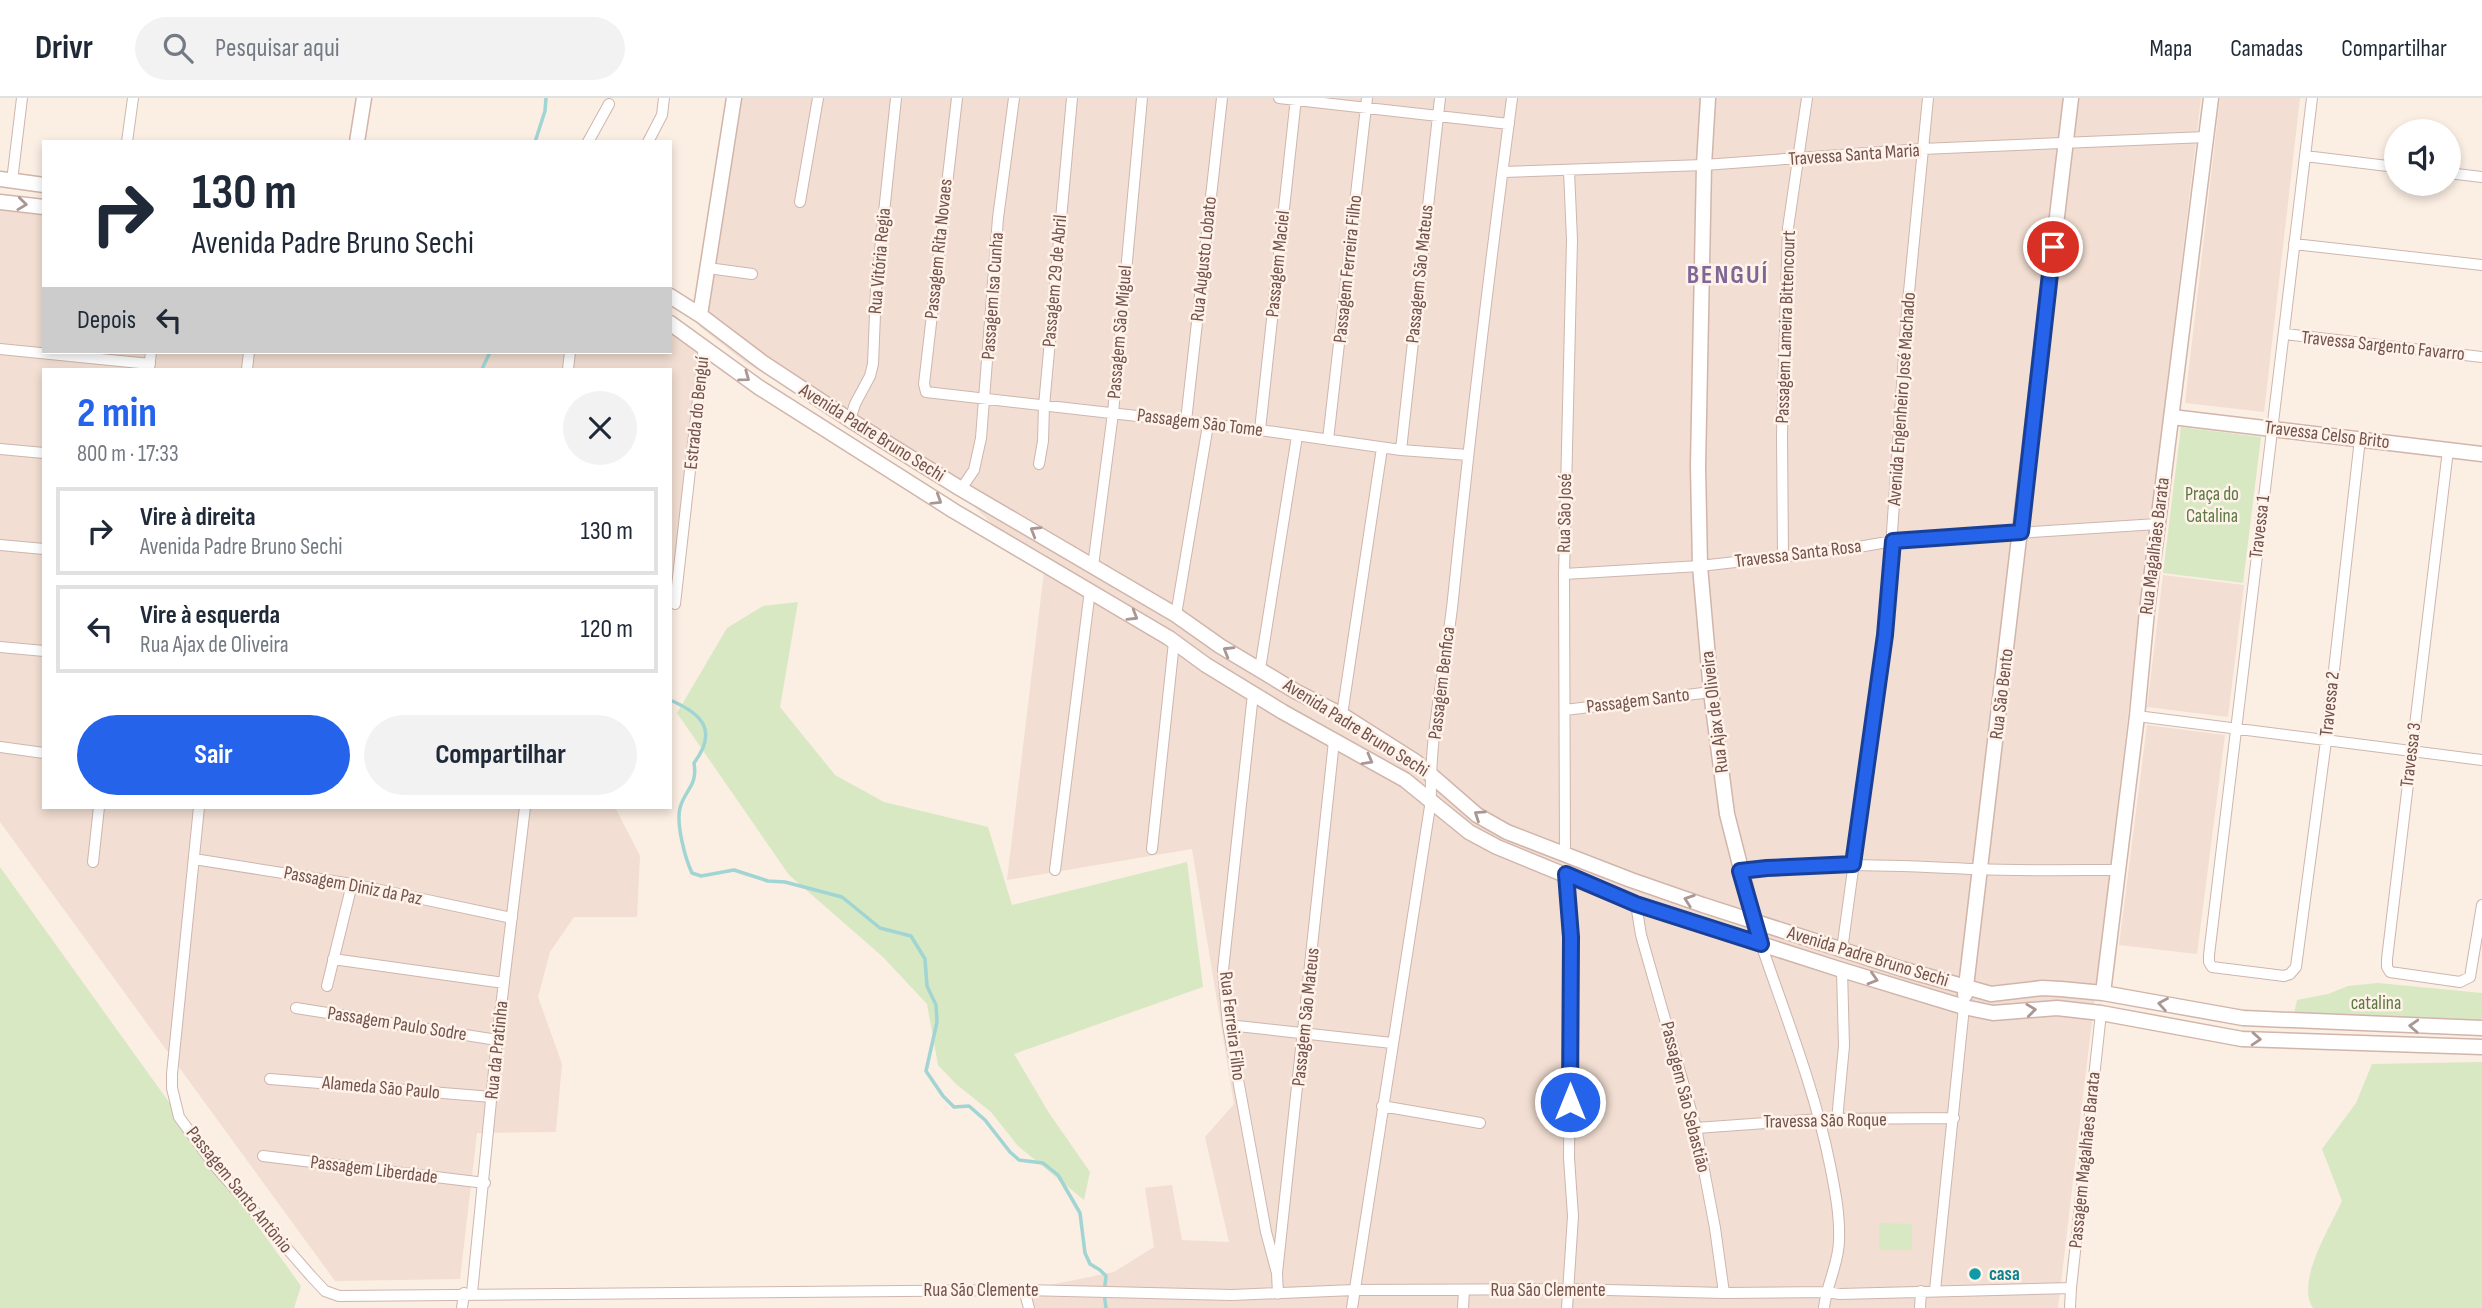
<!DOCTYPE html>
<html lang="pt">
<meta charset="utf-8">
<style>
body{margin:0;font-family:"Sofia Sans Condensed",sans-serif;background:#f2f2f3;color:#1f2937;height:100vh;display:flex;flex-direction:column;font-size:26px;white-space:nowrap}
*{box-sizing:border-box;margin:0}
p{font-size:23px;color:#747a83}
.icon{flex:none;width:38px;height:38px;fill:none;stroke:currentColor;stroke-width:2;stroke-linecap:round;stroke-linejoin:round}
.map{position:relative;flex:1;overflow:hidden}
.drawer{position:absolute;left:42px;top:270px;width:630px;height:441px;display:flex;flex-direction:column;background:#fff;border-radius:0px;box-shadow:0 4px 10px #0003}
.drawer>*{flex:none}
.guide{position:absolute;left:42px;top:42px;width:630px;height:214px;border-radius:0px;box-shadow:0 4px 10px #0003;background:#fff;color:#1f2937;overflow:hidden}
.controls{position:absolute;left:2384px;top:21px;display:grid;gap:14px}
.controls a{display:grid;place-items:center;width:77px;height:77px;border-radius:50%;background:#fff;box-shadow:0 4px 10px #0003;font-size:35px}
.pin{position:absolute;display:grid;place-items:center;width:60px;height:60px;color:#fff;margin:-30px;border:4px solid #fff;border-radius:50%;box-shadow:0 2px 7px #0007}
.me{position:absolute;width:77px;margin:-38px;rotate:0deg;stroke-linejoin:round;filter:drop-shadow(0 0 5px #0008)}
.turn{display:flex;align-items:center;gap:24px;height:147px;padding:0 35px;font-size:32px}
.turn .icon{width:91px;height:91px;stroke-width:2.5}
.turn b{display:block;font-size:49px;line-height:60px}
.then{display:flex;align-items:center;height:66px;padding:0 35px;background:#0003;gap:14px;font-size:26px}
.round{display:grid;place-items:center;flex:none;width:74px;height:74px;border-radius:37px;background:#f2f2f3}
.summary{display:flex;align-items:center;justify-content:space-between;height:119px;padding:0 35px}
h1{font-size:42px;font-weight:700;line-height:52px;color:#2563eb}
.action{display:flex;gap:14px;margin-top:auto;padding:14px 35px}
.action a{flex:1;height:80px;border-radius:42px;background:#2563eb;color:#fff;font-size:28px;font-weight:700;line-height:80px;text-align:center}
.action a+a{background:#f2f2f3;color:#1f2937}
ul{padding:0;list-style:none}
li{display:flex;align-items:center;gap:21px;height:88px;margin:0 14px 10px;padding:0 21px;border:4px solid #e0e1e3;border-radius:0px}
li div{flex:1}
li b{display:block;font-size:26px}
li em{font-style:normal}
header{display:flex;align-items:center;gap:42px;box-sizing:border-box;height:98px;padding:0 35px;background:#fff;border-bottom:2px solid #e0e1e3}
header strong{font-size:33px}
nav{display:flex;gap:38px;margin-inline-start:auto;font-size:24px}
.search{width:490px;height:63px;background:#f2f2f3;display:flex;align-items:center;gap:18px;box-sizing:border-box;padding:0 24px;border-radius:38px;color:#747a83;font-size:26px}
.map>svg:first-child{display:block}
.residential{fill:#f2ded2}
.green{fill:#d8e8c3}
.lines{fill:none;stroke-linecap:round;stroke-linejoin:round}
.stream{stroke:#a0d5d4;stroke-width:3.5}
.street-casing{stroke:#ceb6ae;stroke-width:12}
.secondary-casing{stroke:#d1b5ab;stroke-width:17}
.street{stroke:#fff;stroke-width:10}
.secondary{stroke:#fff;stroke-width:14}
.oneway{stroke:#aa9793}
.route-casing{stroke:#184099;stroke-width:18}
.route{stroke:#2563eb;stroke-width:12}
.culture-dot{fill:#0f9aa8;stroke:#fef2e9;stroke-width:2.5}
.labels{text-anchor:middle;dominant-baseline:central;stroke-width:5;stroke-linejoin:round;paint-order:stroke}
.street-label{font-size:19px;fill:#72524b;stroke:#fef2e9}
.park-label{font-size:19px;fill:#5c7843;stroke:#fef2e9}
.culture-label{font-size:19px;font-weight:bold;fill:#0d838f;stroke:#fef2e9;text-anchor:start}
.district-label{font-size:26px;font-weight:bold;letter-spacing:2px;fill:#7e6695;stroke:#fef2e9}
</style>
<header>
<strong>Drivr</strong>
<div class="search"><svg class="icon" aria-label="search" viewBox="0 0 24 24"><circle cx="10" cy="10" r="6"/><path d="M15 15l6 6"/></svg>Pesquisar aqui</div>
<nav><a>Mapa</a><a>Camadas</a><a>Compartilhar</a></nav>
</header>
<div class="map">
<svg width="2482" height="1210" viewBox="0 0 2482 1210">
<rect width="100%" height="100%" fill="#fbeee3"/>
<!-- residential -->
<path class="residential" d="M734,0H2201L2058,1210H1031L1026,1192L1114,1174L1154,1149L1145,1090L1172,1087L1182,1142L1229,1144L1205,1039L1234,1006L1192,751L1007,782L1046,457L996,430L973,407L839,321L745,264L699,228Z
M2220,0H2300L2264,314L2185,305Z
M0,106L44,110V254H670V224L699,237L670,517V271H44V709H615L640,758L637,819H574L550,854L538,899L562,966L556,1034L477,1035L460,1181L335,1183L0,724Z
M2163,477L2244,487L2228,619L2147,609Z
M2147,627L2225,637L2197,856L2119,847Z"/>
<!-- green -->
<path class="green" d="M2181,329L2261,339L2243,485L2163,475Z
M798,504L780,609L835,677L884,704L988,729L1012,807L1187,764L1203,889L1014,956L1049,1015L1090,1074L1084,1102L1018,1048L991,1014L956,986L938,967L927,906L883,859L789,777L677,615L727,530L763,508Z
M0,769L301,1188L294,1210H0Z
M2378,885L2482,895V927L2292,925L2297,902L2328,896L2348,888Z
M2482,964V1210H2313C2295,1184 2331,1128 2342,1103L2322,1051L2356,1005L2372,966Z
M1879,1125L1912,1126V1152H1879Z"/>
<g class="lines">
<!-- stream -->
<path class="stream" d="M535,44L545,13L546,0
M482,271L490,254
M670,602C703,616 718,633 694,665C698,688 685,691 680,710C676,726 685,760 692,775L701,778L734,772L768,783L785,784L842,799L880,830L911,838L925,861L927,888L936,907L937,924L926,973L943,998L954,1009L969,1008L985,1022L1010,1054L1019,1062L1043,1065L1058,1077L1080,1115L1085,1155L1090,1166L1100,1172L1106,1178L1104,1195L1106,1210"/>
<!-- street casing -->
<g class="street-casing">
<path id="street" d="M957,0L924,286L926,294L1260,332L1401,352L1468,357
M1279,0L1509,26
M2312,0L2209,857V864L2212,869L2284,878L2290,876L2296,869L2326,643L2360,341
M127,44L133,0
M588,44L609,6
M648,44L662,17L664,0
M2305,58L2396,69
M1503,74L1704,67L1922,51L2206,39
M2448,75L2482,79
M12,83L22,0
M800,104L818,0
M2294,146L2482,167
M708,170L752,176
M2285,236L2482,259
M0,251L150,266
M149,271L151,254
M247,271L249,254
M568,271L570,254
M850,322L855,306L870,278L873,266L876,191L896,0
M1186,323L1222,0
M1260,332L1296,0
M1328,342L1367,0
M0,351L44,355
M1401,352L1440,0
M2448,352L2387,861V869L2390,874L2460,884L2470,879L2482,807
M1039,366L1043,343L1044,308L1072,0
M961,391L974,372L981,340L998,120L1014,0
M0,447L44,451
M1783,459L1782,336L1788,130L1807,0
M1093,468L1113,315L1142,0
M1564,476L1700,468L1841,452L1893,443L2157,426
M675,506L704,248
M1176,517L1208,327
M0,549L44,553
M1260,571L1297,338
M1253,596L1223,872L1228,927L1266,1134L1277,1175
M1565,612L1711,594
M1342,617L1382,350
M2137,618L2482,662
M0,649L44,655
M199,709L172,976V990L179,1019L215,1068L311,1178L325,1193L339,1198L1024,1192L1232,1197L1354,1192L1569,1191L1724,1195L1826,1194L1840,1196L2071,1190
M1152,751L1174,544
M1565,757L1564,476L1572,142L1569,73
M194,761L352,786L512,820
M93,764L99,709
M1055,772L1090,492
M1740,773C1819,763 1898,768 1977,771C2024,773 2071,772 2117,772
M1566,776L1571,839L1569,1060L1573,1118L1567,1210
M1636,806L1641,837L1696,1030L1715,1130L1724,1195
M1761,846C1786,919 1815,992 1830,1067C1835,1092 1840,1117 1839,1142C1839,1166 1826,1187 1824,1210
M1842,852L1885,537L1907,214L1928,0
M333,861L504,885
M327,888L352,786
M296,910L497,942
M1228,927L1392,945
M270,981L492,999
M1382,1008L1480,1025
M1837,1022L1844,948L1842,872
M1696,1030L1821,1021L1954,1020
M263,1058L485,1085
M1024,1192L1029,1210
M1935,1192L1964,909
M472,1195L497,942L525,709
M1278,1196L1277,1175L1334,643
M462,1210L464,1195
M1352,1210L1431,702C1429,635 1446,568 1453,501C1470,334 1490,167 1512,0
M1463,1210L1464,1192
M1920,1210L1921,1193
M2070,1210L2071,1190L2101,915"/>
</g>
<!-- secondary casing -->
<g class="secondary-casing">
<path id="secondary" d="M1708,0L1704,67L1698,368L1700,468L1711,594L1727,716L1756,830
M357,44L364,0
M0,81L44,87
M0,104L44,109
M670,198L700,217L762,264L850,322L961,391L1176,517L1220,548L1295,593L1342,617L1416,664L1477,717L1507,734L1631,782L1703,807L1902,871L1991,896L2042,890L2061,891L2103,895L2243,920L2482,930
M700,217L734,0
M670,225L760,290L954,413L1169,540L1206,567L1283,614L1405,682L1469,734L1497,749L1636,806L1842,872L1964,909L1993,915L2057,910L2101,915L2242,941L2482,949
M2172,319L2482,356
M2103,895L2137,618L2147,513L2211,0
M1965,897L2071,0"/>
</g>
<!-- street -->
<use href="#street" class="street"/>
<!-- secondary -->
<use href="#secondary" class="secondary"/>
</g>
<!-- one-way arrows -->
<defs><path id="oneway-chevron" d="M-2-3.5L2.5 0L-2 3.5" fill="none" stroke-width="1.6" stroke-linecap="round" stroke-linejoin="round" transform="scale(1.75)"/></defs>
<g class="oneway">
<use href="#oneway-chevron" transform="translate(22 106) rotate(7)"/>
<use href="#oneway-chevron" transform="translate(745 279) rotate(36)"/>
<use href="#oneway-chevron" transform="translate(937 402) rotate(32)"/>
<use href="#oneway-chevron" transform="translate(1035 433) rotate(-149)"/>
<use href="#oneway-chevron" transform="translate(1133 518) rotate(31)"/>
<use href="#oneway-chevron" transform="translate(1228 553) rotate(-149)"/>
<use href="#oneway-chevron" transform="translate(1368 662) rotate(29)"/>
<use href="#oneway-chevron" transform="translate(1479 717) rotate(-146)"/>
<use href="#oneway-chevron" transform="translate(1689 802) rotate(-161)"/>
<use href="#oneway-chevron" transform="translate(1873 881) rotate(17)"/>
<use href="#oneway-chevron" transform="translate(2163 906) rotate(-170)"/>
<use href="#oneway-chevron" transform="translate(2031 912) rotate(-7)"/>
<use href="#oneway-chevron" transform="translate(2414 928) rotate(-177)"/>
<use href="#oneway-chevron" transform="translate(2256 941) rotate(4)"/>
</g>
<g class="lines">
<!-- route casing -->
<g class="route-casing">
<path id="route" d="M1570,1004L1571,839L1566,776L1636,806L1761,846L1740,773L1767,770L1853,766L1885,537L1893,443L2021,434L2053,149"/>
</g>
<!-- route -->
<use href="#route" class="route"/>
</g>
<!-- markers -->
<circle class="culture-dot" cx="1975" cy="1176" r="7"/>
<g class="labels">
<!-- street labels -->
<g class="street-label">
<text transform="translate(1854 57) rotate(-4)">Travessa Santa Maria</text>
<text transform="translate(939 151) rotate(-84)">Passagem Rita Novaes</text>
<text transform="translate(1204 161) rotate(-84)">Rua Augusto Lobato</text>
<text transform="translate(880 163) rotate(-85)">Rua Vitória Regia</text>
<text transform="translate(1278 166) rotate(-84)">Passagem Maciel</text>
<text transform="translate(1348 171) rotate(-84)">Passagem Ferreira Filho</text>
<text transform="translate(1420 176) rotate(-84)">Passagem São Mateus</text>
<text transform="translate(1055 183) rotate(-85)">Passagem 29 de Abril</text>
<text transform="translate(993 198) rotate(-86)">Passagem Isa Cunha</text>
<text transform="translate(1786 229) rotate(-88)">Passagem Lameira Bittencourt</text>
<text transform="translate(1120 234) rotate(-85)">Passagem São Miguel</text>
<text transform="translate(2383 248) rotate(6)">Travessa Sargento Favarro</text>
<text transform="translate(1902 301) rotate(-86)">Avenida Engenheiro José Machado</text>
<text transform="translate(697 315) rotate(-84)">Estrada do Benguí</text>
<text transform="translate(1200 325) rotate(7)">Passagem São Tome</text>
<text transform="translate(872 335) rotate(32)">Avenida Padre Bruno Sechi</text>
<text transform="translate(2327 337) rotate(7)">Travessa Celso Brito</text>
<text transform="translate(1565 415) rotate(-89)">Rua São José</text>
<text transform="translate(2260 429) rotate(-83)">Travessa 1</text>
<text transform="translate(2155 448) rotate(-83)">Rua Magalhães Barata</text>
<text transform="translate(1798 456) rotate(-7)">Travessa Santa Rosa</text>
<text transform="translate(1442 585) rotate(-83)">Passagem Benfica</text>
<text transform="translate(2002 596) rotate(-83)">Rua São Bento</text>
<text transform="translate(1638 603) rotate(-7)">Passagem Santo</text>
<text transform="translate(2330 606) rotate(-84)">Travessa 2</text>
<text transform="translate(1715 614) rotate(-97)">Rua Ajax de Oliveira</text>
<text transform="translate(1356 630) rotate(32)">Avenida Padre Bruno Sechi</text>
<text transform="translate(2411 657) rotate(-83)">Travessa 3</text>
<text transform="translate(353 788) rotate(11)">Passagem Diniz da Paz</text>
<text transform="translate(1868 859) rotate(17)">Avenida Padre Bruno Sechi</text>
<text transform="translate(1306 919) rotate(-84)">Passagem São Mateus</text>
<text transform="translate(397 926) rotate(9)">Passagem Paulo Sodre</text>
<text transform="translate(1232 928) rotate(83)">Rua Ferreira Filho</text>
<text transform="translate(497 952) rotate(-84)">Rua da Pratinha</text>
<text transform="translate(381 990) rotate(5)">Alameda São Paulo</text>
<text transform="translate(1685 999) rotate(76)">Passagem São Sebastião</text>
<text transform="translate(1825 1023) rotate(-1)">Travessa São Roque</text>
<text transform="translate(2085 1062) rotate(-84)">Passagem Magalhães Barata</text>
<text transform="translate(374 1072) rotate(7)">Passagem Liberdade</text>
<text transform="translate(239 1092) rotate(51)">Passagem Santo Antônio</text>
<text x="981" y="1192">Rua São Clemente</text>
<text x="1548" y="1192">Rua São Clemente</text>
</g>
<!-- park labels -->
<g class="park-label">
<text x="2212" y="396">Praça do<tspan x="2212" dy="22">Catalina</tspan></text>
<text x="2376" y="905">catalina</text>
</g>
<!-- culture labels -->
<g class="culture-label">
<text x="1989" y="1176">casa</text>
</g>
<!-- district labels -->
<g class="district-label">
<text x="1728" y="177">BENGUÍ</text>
</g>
</g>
</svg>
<div class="controls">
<a><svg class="icon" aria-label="sound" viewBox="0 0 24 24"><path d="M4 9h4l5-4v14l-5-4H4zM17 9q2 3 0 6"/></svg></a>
</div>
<div class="pin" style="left:2053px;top:149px;background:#d93025"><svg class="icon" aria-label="arrive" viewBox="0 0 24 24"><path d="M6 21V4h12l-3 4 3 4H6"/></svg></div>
<svg class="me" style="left:1570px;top:1004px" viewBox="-20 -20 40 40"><circle r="17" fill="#2563eb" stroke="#fff" stroke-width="3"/><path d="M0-11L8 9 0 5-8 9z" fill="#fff"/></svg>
<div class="guide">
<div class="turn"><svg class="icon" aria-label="right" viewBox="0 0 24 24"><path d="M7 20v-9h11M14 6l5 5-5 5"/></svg><div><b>130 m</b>Avenida Padre Bruno Sechi</div></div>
<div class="then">Depois<svg class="icon" aria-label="left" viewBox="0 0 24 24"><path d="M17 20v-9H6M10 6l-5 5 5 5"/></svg></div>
</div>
<section class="drawer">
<div class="summary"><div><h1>2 min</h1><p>800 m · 17:33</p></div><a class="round"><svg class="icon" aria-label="close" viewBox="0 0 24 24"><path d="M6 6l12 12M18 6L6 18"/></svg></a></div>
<ul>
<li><svg class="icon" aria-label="right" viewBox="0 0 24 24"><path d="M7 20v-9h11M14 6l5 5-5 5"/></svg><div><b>Vire à direita</b><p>Avenida Padre Bruno Sechi</p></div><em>130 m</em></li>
<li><svg class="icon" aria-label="left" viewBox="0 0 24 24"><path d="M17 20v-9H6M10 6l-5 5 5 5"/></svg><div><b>Vire à esquerda</b><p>Rua Ajax de Oliveira</p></div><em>120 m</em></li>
</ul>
<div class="action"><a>Sair</a><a>Compartilhar</a></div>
</section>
</div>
